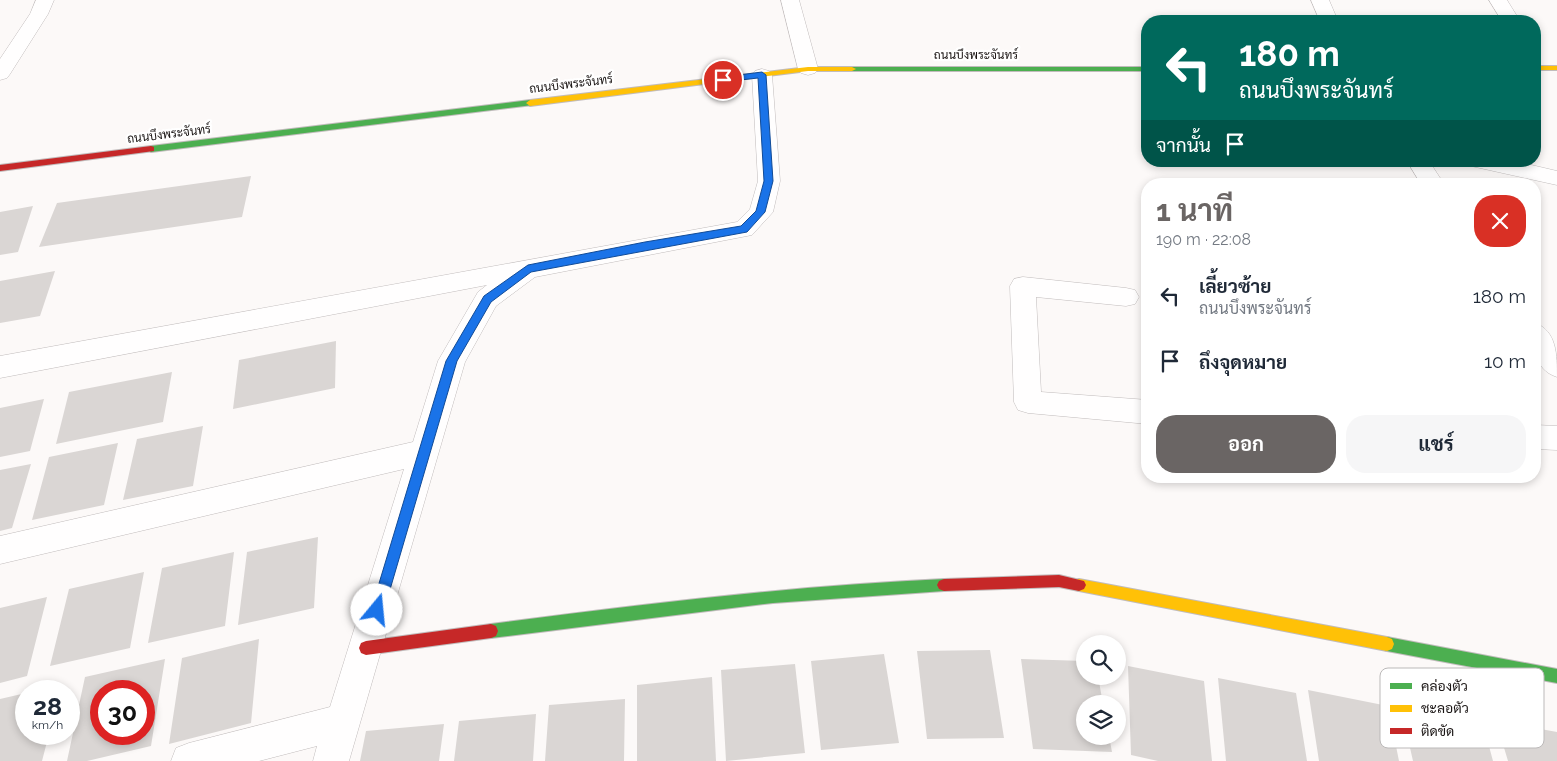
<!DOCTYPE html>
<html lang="th">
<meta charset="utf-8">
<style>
body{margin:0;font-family:Raleway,Sarabun,sans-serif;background:#f6f6f7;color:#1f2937;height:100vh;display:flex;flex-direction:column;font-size:19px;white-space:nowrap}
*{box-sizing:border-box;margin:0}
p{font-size:16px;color:#747a83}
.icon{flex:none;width:28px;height:28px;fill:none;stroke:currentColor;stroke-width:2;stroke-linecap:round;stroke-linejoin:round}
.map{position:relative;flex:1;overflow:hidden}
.sheet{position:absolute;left:1141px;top:178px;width:400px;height:305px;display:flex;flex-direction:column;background:#fff;border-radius:20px;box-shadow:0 2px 8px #0003}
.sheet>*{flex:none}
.hud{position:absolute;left:1141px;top:15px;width:400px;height:152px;border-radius:20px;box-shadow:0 2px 8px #0003;background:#00695c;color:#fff;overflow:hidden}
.tools{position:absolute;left:1076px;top:635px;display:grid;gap:10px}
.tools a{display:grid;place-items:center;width:50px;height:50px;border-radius:50%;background:#fff;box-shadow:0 2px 8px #0003;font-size:25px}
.speed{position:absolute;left:15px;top:680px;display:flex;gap:10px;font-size:25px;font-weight:700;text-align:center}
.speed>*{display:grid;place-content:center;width:65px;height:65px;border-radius:50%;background:#fff;box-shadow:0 2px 8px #0003;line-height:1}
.speed small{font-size:12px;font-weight:400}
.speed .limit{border:8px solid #d22;background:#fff;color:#111}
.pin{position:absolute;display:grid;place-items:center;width:42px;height:42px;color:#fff;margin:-21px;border:2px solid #fff;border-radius:50%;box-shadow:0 1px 5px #0007}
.me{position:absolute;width:55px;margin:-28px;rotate:17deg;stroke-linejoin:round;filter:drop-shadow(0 0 4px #0008)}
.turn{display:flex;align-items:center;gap:18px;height:105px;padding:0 15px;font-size:22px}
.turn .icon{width:65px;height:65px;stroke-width:2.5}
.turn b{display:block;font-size:35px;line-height:42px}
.then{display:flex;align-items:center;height:48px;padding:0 15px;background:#0003;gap:10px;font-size:19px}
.round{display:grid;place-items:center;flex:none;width:52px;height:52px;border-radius:20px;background:#f6f6f7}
.head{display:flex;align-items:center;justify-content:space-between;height:85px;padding:0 15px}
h1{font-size:30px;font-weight:700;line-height:38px;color:#6a6564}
.action{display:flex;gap:10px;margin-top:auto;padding:10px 15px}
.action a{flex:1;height:58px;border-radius:20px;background:#6a6564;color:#fff;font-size:20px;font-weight:700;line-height:58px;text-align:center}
.action a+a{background:#f6f6f7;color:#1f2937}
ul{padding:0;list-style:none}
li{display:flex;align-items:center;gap:15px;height:65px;padding:0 15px}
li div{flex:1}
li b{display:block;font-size:19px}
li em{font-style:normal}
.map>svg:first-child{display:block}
.building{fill:#dad6d4;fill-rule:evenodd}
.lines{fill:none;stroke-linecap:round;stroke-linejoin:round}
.street-casing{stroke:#c1bcbc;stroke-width:1}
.fast-casing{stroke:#c1bcbc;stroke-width:2}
.slow-casing{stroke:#c1bcbc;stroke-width:2}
.jam-casing{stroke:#c1bcbc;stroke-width:2}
.street{fill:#fffefe;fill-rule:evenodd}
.fast{fill:#4caf50;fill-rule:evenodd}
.slow{fill:#ffc107;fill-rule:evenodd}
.jam{fill:#c62828;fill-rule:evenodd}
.route{fill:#1a73e8;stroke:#114b97}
.labels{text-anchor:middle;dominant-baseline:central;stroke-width:4.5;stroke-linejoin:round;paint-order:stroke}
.far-street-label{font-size:12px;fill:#1b1615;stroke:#fff}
.key{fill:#fff;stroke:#bbb9b9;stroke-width:1}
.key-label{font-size:14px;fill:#1b1615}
</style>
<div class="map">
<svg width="1557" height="761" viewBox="0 0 1557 761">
<rect width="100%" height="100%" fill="#fcf9f8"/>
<!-- building -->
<path class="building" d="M251,176L242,217L39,247L57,203Z
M33,206L18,252L0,255V212Z
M55,271L40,316L0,323V281Z
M336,341L335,388L233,409L239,360Z
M172,372L163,422L56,444L69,392Z
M44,399L30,451L0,457V408Z
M203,426L193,486L123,500L137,439Z
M118,443L104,505L32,520L49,457Z
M31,464L12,528L0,531V470Z
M318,537L314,608L238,625L247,552Z
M234,552L225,626L148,643L162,568Z
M144,572L130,648L50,666L69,589Z
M47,597L27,676L0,683V608Z
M259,639L251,723L169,744L182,658Z
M990,650L1004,738L927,739L917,651Z
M884,654L899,743L821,750L811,661Z
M165,659L151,746L87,761H67L85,677ZM101,691H144V734H101Z
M1021,659L1085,661V676H1098L1103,704H1085V736H1109L1112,752L1033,749Z
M795,664L805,753L726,761L721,670Z
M1128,666L1204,681L1212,761H1158L1131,755Z
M712,677L716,761H637V685Z
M1218,678L1296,693L1307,761H1226Z
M60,685L59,691H36Z
M1308,690L1388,706L1399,761H1319Z
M26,693V734H49L42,761H0V699Z
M625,699L624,761H545L549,705Z
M1401,708L1483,724L1493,761H1413Z
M536,714L533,761H454L459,721Z
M1496,721L1557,732V761H1508Z
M444,724L439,761H360L366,731Z"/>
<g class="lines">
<!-- street casing -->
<g class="street-casing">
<path id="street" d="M36,0H54L48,14L10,74L7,78L0,80V59L30,14Z
M781,0H799L818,69L815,73L808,75L801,73L798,69Z
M1311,0H1329L1338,21H1320Z
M1489,0H1507L1520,21H1502Z
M762,69L769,71L772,75L780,181L773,212L752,235L535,277L496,306L465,362L349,761H313L317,746L259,761H171L176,748L189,743L330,707L404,469L0,564V536L413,442L438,361L478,292L487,285L0,378V356L737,222L750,209L758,181L752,75L755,71Z
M1407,161H1429L1444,184H1421Z
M1468,161H1514L1557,171V185L1471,166Z
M1023,277L1126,288L1135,290L1139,297L1135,304L1126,306L1036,297L1041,392L1148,400V424L1028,413L1018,410L1014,402L1010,286L1014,279Z
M1535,323C1557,331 1557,355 1557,377C1532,369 1535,345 1535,323Z
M1535,425L1557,426V450L1535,449Z"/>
</g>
<!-- fast casing -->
<g class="fast-casing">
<path id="fast" d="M849,67H1148V71H852L848,69Z
M530,100L533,101V105L151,152L147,149L151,146Z
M944,579L949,581L951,585L949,589L944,591L773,603L491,638L486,636L484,631L486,626L491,624C642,604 792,586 944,579Z
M1387,637L1557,669V683L1387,651L1382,649L1380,644L1382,639Z"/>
</g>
<!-- slow casing -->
<g class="slow-casing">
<path id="slow" d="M1535,66H1557V70H1535Z
M808,67H852L856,69L852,71H808L530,106L526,103L530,100Z
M1079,579L1387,637L1392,639L1394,644L1392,649L1387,651L1079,591L1074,589L1072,585L1074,581Z"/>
</g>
<!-- jam casing -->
<g class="jam-casing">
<path id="jam" d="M151,146L154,147V151L0,171V165Z
M1059,575L1084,581L1086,585L1084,589L1079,591L1059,587L944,591L939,589L937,585L939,581L944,579Z
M491,624L496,626L498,631L496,636L491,638L366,655L361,653L359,648L361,643L366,641Z"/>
</g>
<!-- street -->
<use href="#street" class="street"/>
<!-- fast -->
<use href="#fast" class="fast"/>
<!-- slow -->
<use href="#slow" class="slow"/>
<!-- jam -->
<use href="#jam" class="jam"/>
</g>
<!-- route -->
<path class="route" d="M762,72L766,75L773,181L765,212L747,232L531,272L491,302L457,361L384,610L382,614L377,616L373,614L371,610L446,361L484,296L528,265L645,242L741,226L756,211L764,181L758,78L723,82L719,80L723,77Z"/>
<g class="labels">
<!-- far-street labels -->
<g class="far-street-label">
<text x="976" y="55">ถนนบึงพระจันทร์</text>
<text transform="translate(571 84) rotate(-7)">ถนนบึงพระจันทร์</text>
<text transform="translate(169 134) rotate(-7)">ถนนบึงพระจันทร์</text>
</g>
</g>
<!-- legend -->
<rect x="1380" y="668" width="164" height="80" rx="8" class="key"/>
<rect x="1390" y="683" width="22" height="6" fill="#4caf50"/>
<rect x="1390" y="705" width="22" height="7" fill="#ffc107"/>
<rect x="1390" y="728" width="22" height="6" fill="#c62828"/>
<g class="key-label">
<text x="1421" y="691">คล่องตัว</text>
<text x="1421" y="713">ชะลอตัว</text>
<text x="1421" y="736">ติดขัด</text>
</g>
</svg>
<div class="tools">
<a><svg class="icon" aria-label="search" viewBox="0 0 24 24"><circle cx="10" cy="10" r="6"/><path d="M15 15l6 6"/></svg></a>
<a><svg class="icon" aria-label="layers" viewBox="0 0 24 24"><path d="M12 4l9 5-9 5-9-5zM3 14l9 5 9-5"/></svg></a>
</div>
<div class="speed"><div>28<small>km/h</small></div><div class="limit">30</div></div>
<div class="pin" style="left:723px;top:80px;background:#d93025"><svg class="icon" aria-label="arrive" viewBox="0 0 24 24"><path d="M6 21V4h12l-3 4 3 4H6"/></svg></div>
<svg class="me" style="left:377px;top:610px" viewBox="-20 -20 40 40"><circle r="19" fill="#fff"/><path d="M0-13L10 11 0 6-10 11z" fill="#1a73e8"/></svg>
<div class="hud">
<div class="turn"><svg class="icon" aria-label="left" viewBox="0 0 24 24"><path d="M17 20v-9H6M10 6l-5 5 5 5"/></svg><div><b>180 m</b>ถนนบึงพระจันทร์</div></div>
<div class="then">จากนั้น<svg class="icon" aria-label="arrive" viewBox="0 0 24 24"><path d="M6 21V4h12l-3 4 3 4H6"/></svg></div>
</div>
<section class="sheet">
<div class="head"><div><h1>1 นาที</h1><p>190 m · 22:08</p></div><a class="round" style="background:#d93025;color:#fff"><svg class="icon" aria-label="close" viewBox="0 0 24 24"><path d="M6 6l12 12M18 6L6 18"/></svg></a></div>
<ul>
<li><svg class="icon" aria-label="left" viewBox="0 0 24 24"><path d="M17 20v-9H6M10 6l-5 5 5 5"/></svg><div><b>เลี้ยวซ้าย</b><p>ถนนบึงพระจันทร์</p></div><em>180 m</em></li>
<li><svg class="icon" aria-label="arrive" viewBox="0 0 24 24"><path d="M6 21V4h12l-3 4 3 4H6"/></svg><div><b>ถึงจุดหมาย</b></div><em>10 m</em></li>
</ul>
<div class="action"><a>ออก</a><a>แชร์</a></div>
</section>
</div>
